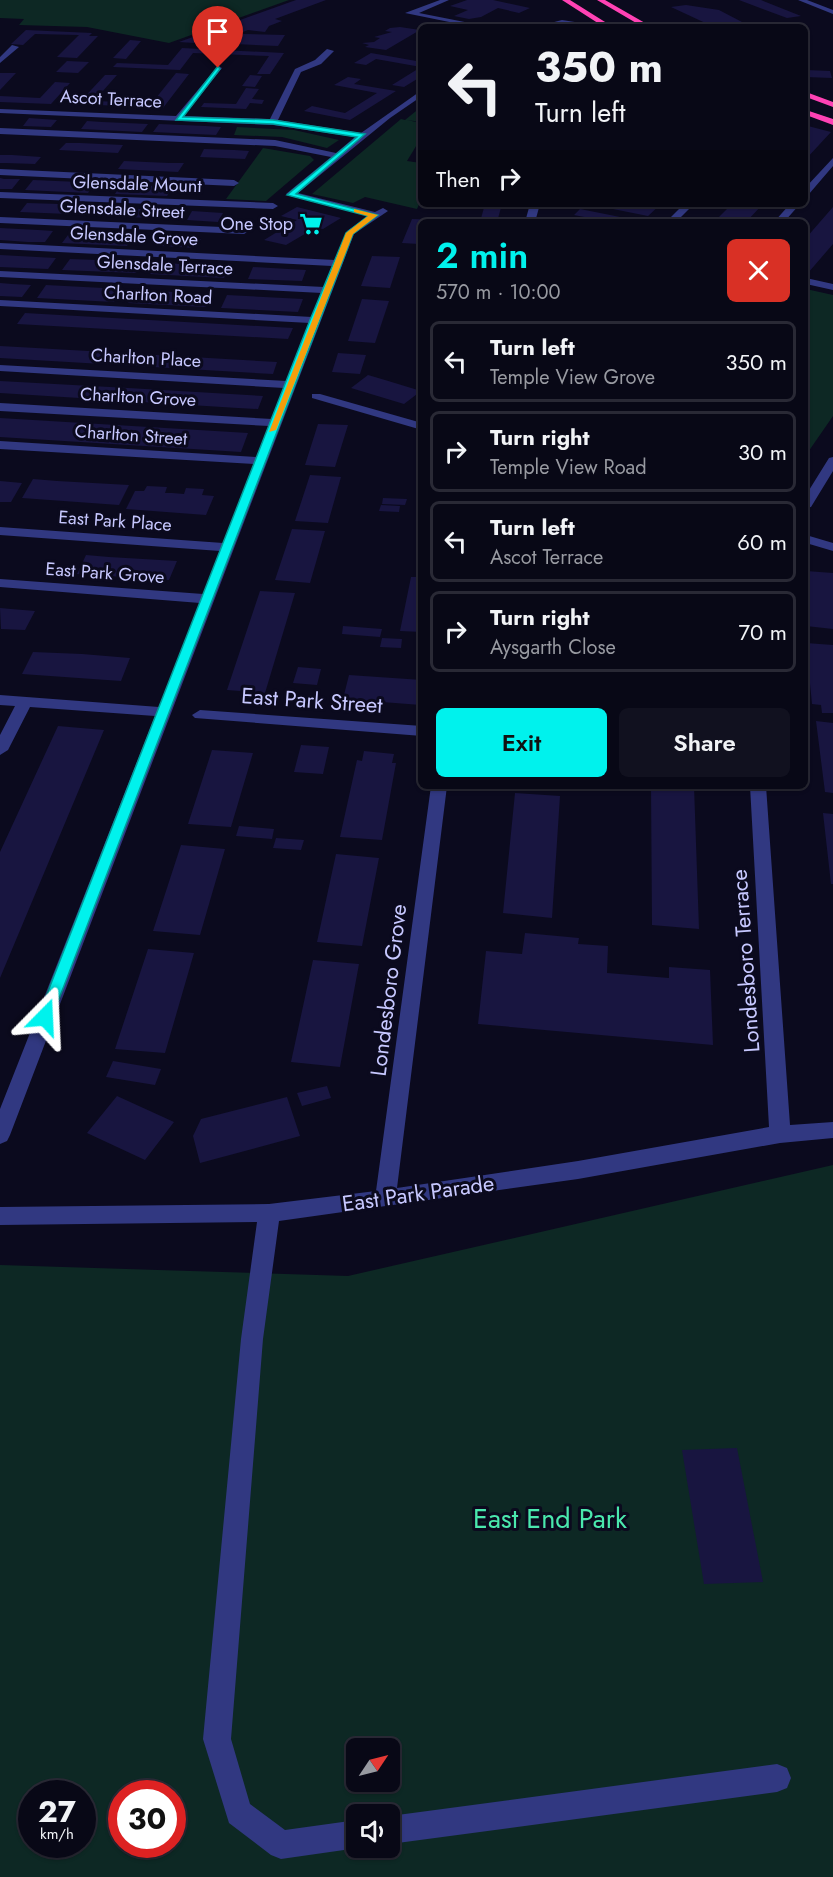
<!DOCTYPE html>
<meta charset="utf-8">
<style>
body{margin:0;font-family:Jost,sans-serif;background:#11111f;color:#f1f3f6;height:100vh;display:flex;flex-direction:column;font-size:22px;white-space:nowrap}
*{box-sizing:border-box;margin:0}
p{font-size:20px;color:#989aa1}
.icon{flex:none;width:33px;height:33px;fill:none;stroke:currentColor;stroke-width:2;stroke-linecap:round;stroke-linejoin:round}
.map{position:relative;flex:1;overflow:hidden}
.side{position:absolute;left:418px;top:219px;width:390px;height:570px;display:flex;flex-direction:column;background:#080816;border-radius:9px;box-shadow:0 2px 4px #0004,0 0 0 2px #292935}
.side>*{flex:none}
.top-card{position:absolute;left:418px;top:24px;width:390px;height:183px;border-radius:9px;box-shadow:0 2px 4px #0004,0 0 0 2px #292935;background:#080816;color:#f1f3f6;overflow:hidden}
.needle{width:39px;rotate:55deg}
.fabs{position:absolute;left:346px;top:1738px;display:grid;gap:12px}
.fabs a{display:grid;place-items:center;width:54px;height:54px;border-radius:9px;background:#080816;box-shadow:0 2px 4px #0004,0 0 0 2px #292935;font-size:30px}
.speed{position:absolute;left:18px;top:1780px;display:flex;gap:12px;font-size:30px;font-weight:700;text-align:center}
.speed>*{display:grid;place-content:center;width:78px;height:78px;border-radius:50%;background:#080816;box-shadow:0 2px 4px #0004,0 0 0 2px #292935;line-height:1}
.speed small{font-size:15px;font-weight:400}
.speed .limit{border:9px solid #d22;background:#fff;color:#111}
.pin{position:absolute;display:grid;place-items:center;width:51px;height:51px;color:#fff;margin:-62px -26px;border-radius:50% 50% 50% 0;rotate:-45deg;box-shadow:0 0 6px #0007}
.pin .icon{rotate:45deg}
.me{position:absolute;width:66px;margin:-33px;rotate:21deg;stroke-linejoin:round;filter:drop-shadow(0 0 4px #0008)}
.turn{display:flex;align-items:center;gap:21px;height:126px;padding:0 18px;font-size:27px}
.turn .icon{width:78px;height:78px;stroke-width:2.5}
.turn b{display:block;font-size:42px;line-height:51px}
.then{display:flex;align-items:center;height:57px;padding:0 18px;background:#0003;gap:12px;font-size:22px}
.round{display:grid;place-items:center;flex:none;width:63px;height:63px;border-radius:9px;background:#11111f}
.head{display:flex;align-items:center;justify-content:space-between;height:102px;padding:0 18px}
h1{font-size:36px;font-weight:600;line-height:45px;color:#00f2ed}
.cta{display:flex;gap:12px;margin-top:auto;padding:12px 18px}
.cta a{flex:1;height:69px;border-radius:9px;background:#00f2ed;color:#111;font-size:24px;font-weight:600;line-height:69px;text-align:center}
.cta a+a{background:#11111f;color:#f1f3f6}
ul{padding:0;list-style:none}
li{display:flex;align-items:center;gap:18px;height:81px;margin:0 12px 9px;padding:0 6px;border:3px solid #292935;border-radius:9px}
li div{flex:1}
li b{display:block;font-size:22px}
li em{font-style:normal}
.map>svg:first-child{display:block}
.green{fill:#0d2824;fill-rule:evenodd}
.building{fill:#181540}
.lines{fill:none;stroke-linecap:round;stroke-linejoin:round}
.minor{fill:#313881;fill-rule:evenodd}
.highway{fill:#ff42b4;fill-rule:evenodd}
.route{fill:#00f2ed;stroke:#009d9a;stroke-width:1.5}
.slow{fill:#f59e0b}
.labels{text-anchor:middle;dominant-baseline:central;stroke-width:6;stroke-linejoin:round;paint-order:stroke}
.far-street-label{font-size:18px;fill:#c7c8ff;stroke:#0b0a1e}
.far-poi-label{font-size:18px;fill:#c7c8ff;stroke:#0b0a1e;text-anchor:end}
.street-label{font-size:22px;fill:#c7c8ff;stroke:#0b0a1e}
.near-park-label{font-size:27px;fill:#4ae8ad;stroke:#0b0a1e}
</style>
<div class="map">
<svg width="833" height="1877" viewBox="0 0 833 1877">
<rect width="100%" height="100%" fill="#0b0a1e"/>
<!-- green -->
<path class="green" d="M0,0H289L169,43L87,27L19,25L24,19L0,18Z
M421,107V122L407,120L421,123V138L407,161L421,163V200L417,209L365,197L353,203L312,194L401,119L405,120Z
M237,127L294,130L339,140L327,148L282,137L234,135Z
M263,148L310,156L314,160L266,201L226,199Z
M806,289L833,295V416L806,455Z
M833,1165V1877H0V1265L348,1276ZM357,1749H390V1782H357ZM32,1794H82V1845H32ZM122,1794H172V1845H122ZM357,1815H390V1848H357Z"/>
<!-- building -->
<path class="building" d="M296,0H326L275,19L282,21L269,26L265,32L248,30L210,44L179,42Z
M467,0H493L530,8L519,13L498,8L481,17L469,19L454,16L468,10L450,6Z
M739,0H761L801,16L787,18Z
M686,5L719,10L742,22L736,23L741,25L714,27L671,7Z
M400,27L420,30L386,50L365,47L369,45L362,43L374,42L380,38L374,37L392,32L385,31L390,28Z
M26,30L92,33L89,36H98L77,58L57,57L79,35L35,34L23,45L11,44Z
M243,34L285,35L278,46L235,44Z
M130,40L141,41L126,59L113,58Z
M182,48L284,53L270,74H257L269,56L193,53L180,70L113,67L117,63L168,65Z
M371,53L422,62V76L404,87L392,85L421,67L376,59L366,65L354,63Z
M67,61L89,62L78,73L56,72Z
M806,70L830,71L832,78L806,77Z
M0,73H16L0,90Z
M176,73L189,74L163,108L78,104L105,75H117L94,101L152,103Z
M250,75L262,76L255,87L242,86Z
M348,77L361,79L354,84L396,91L350,120L304,111L312,106L345,113L377,93L334,85Z
M55,82L70,83L51,104L0,102V96L40,98Z
M246,88L259,89L252,99L264,100L262,104L250,103L246,109L201,107L204,103L236,104Z
M29,118L57,120L51,127L23,126Z
M87,121L102,122L148,124L142,132L81,129Z
M159,124L205,126L221,127L216,135L153,132Z
M808,126L831,132L806,159V129Z
M66,143H80L123,145L118,153L59,150Z
M204,149L234,150L249,151L245,159L200,157Z
M0,155H12L41,157L35,164L6,163H0Z
M124,161L169,163H184L178,172L118,169Z
M0,178L4,179H20L12,189H0Z
M33,180L79,182L95,183L88,193L25,190Z
M121,184L173,187L167,196L115,194Z
M27,203L59,204L74,205L68,214L20,212Z
M485,204H502L497,222H480Z
M606,204L638,206L661,204L648,216L603,207Z
M732,204H763L746,222H714Z
M108,207L140,209H156L151,218L102,216Z
M297,207L341,218L323,229L315,228L286,245L264,240L297,220L281,216Z
M833,207V244L808,273H806V238Z
M580,209L640,221V222H610L574,215Z
M192,211L207,212L223,213L218,222L187,220Z
M412,219L440,220V222H422L419,244L402,243Z
M0,228L38,230L53,231L45,242H28L0,240Z
M71,231L102,233L134,235L127,246L62,243Z
M167,237L201,239L195,248L161,246Z
M0,255L37,257L56,258L48,269L0,267Z
M372,256L400,257L390,288L361,286Z
M70,259L124,261L142,262L136,273L62,270Z
M157,263L211,265L230,266L224,278L150,274Z
M253,267L271,268L306,270L302,281L248,279Z
M0,283L12,284L31,285L22,297L0,296Z
M46,285L122,289L114,302L37,298Z
M136,290L193,293L213,294L206,307L128,303Z
M227,295L303,299L298,312L221,308Z
M362,299L389,301L375,343L348,341Z
M25,313L42,314L293,328L288,339L17,324Z
M0,346L36,348L277,362L273,374L0,358Z
M338,353L366,355L360,374L332,372Z
M368,375L385,380L421,391L404,404L351,388Z
M0,381L128,388L263,396L258,409L238,408L0,393Z
M0,418L248,433L241,452L0,437Z
M318,424L348,425L335,467L305,465Z
M310,475L341,477L328,523L295,521Z
M33,479L57,481L129,485L119,505L22,498Z
M0,481L22,483L11,502H0Z
M147,486L167,487L165,493H172L184,494L186,488L204,489L202,495L214,496L206,515L126,509L135,491H144Z
M383,498L407,499L405,505L382,504Z
M381,505L400,506L399,512L379,511Z
M292,529L325,531L310,583L275,580Z
M86,555L109,557L177,561L169,580L77,574Z
M806,571L833,573V629L806,626Z
M411,577H422V632L400,631Z
M260,591L295,593L265,693L227,690Z
M0,608L11,609L35,611L25,630L1,629Z
M343,626L382,629L380,637L342,634Z
M382,638L402,639L401,648L380,647Z
M806,643L833,645V713H822L821,705L812,704Z
M33,652L82,654L130,658L121,681L22,674Z
M298,667L321,669L317,685L293,683Z
M349,675L422,680L421,705L343,699Z
M816,721L833,723V793L825,792Z
M58,726L104,730L0,978V852Z
M301,745L329,747L323,774L294,772Z
M212,750L253,753L231,827L188,824Z
M364,751L394,754L392,763H396L382,840L340,837L357,760L362,761Z
M651,786H694L699,929L652,925Z
M515,793L560,796L552,918L503,913Z
M823,813L833,814V884H831Z
M239,826L274,829L272,839L236,836Z
M276,838L304,840L301,850L273,848Z
M181,845L225,849L200,935L153,931Z
M336,854L379,858L362,946L317,942Z
M525,933L579,938L578,944L608,946L607,973L669,978V967L710,970L713,1045L478,1024L486,951L522,954Z
M148,949L194,953L165,1053L115,1049Z
M313,960L359,964L340,1067L291,1062Z
M113,1061L161,1069L155,1085L106,1077Z
M327,1086L331,1098L302,1106L297,1093Z
M117,1096L174,1122L145,1160L87,1133Z
M287,1097L300,1136L200,1163L193,1136L201,1119Z
M737,1448L763,1582L704,1584L682,1450Z"/>
<g class="lines">
<!-- minor -->
<path class="minor" d="M440,0H449L419,13L490,27H474L405,13Z
M798,0H807L833,10V14Z
M562,20L594,25L598,27L562,24L535,27Z
M12,45L19,47L0,63V57Z
M327,49L334,51L321,64L301,72L278,120L361,133L422,90V96L390,118L298,193L375,212L383,208L388,211L354,234L10,1135L7,1141L0,1144V1109L155,716L30,707L8,750L0,755V735L15,706L0,705V695L159,707L200,603L0,587V579L203,594L220,551L0,535V527L223,543L254,464L0,449V441L257,457L269,426L0,411V403L272,419L284,388L0,371V365L287,381L310,323L0,306V300L312,317L322,293L0,277V271L324,287L332,266L0,249V243L335,260L347,231L368,216L286,194L331,157L275,146L0,134V128L275,140L336,153L355,137L273,125L0,113V109L176,116L218,66L222,68L184,116L270,119L295,69L315,60Z
M833,158V166L809,194L806,195V187Z
M0,169L234,180L239,183L234,186L0,175Z
M0,192L273,203L278,206L273,209L0,198Z
M530,204H540L535,222H525Z
M684,204H694L676,222H666Z
M790,204H800L784,222H774Z
M0,217L244,228L249,231L244,234L0,223Z
M806,278L833,284V290L806,284Z
M312,394H320L422,423V430L312,398Z
M833,457V471L811,507L806,508V495L829,458Z
M806,535L833,543V551L806,543Z
M200,710L422,726V736L195,718L192,715Z
M431,786H447L397,1188L578,1161L769,1127L750,786H766L790,1125L833,1122V1138L780,1143L578,1179L279,1221L263,1339L231,1739L250,1804L285,1830L357,1820L358,1848L281,1859L271,1855L229,1823L203,1739L241,1339L257,1222L0,1225V1207L269,1204L376,1191Z
M777,1764L787,1768L791,1778L787,1788L777,1792L390,1844V1816Z"/>
<!-- highway -->
<path class="highway" d="M562,0H570L613,27H604Z
M597,0H605L652,27H643Z
M806,92L833,102V107L806,97Z
M806,110L833,119V125L806,115Z"/>
</g>
<!-- route -->
<path class="route" d="M218,66L220,69L183,117L273,120L365,134L296,194L378,215L353,234L52,1017L45,1023L38,1017L310,320L346,233L368,216L287,195L357,137L273,124L176,120Z"/>
<!-- slow -->
<path class="slow" d="M354,209L378,215L353,234L276,430L269,432L346,233L368,216L354,212Z"/>
<!-- icons -->
<defs>
<g id="supermarket-bare" transform="scale(1.8)"><path d="M-6-5.5h2.5l.6 2H6L4.5 2H-2.5L-4.4-4H-6ZM-1.5 3.2a1.3 1.3 0 1 0 .1 0ZM3 3.2a1.3 1.3 0 1 0 .1 0Z" fill="#00f2ed" stroke="#0b0a1e" stroke-width="2.5" paint-order="stroke"/></g>
</defs>
<g fill-rule="evenodd">
<use href="#supermarket-bare" x="311" y="224"/>
</g>
<g class="labels">
<!-- far-street labels -->
<g class="far-street-label">
<text transform="translate(111 99) rotate(3)">Ascot Terrace</text>
<text transform="translate(137 184) rotate(2)">Glensdale Mount</text>
<text transform="translate(122 209) rotate(3)">Glensdale Street</text>
<text transform="translate(134 236) rotate(3)">Glensdale Grove</text>
<text transform="translate(165 265) rotate(3)">Glensdale Terrace</text>
<text transform="translate(158 295) rotate(3)">Charlton Road</text>
<text transform="translate(146 358) rotate(3)">Charlton Place</text>
<text transform="translate(138 397) rotate(3)">Charlton Grove</text>
<text transform="translate(131 435) rotate(4)">Charlton Street</text>
<text transform="translate(115 521) rotate(4)">East Park Place</text>
<text transform="translate(105 573) rotate(4)">East Park Grove</text>
</g>
<!-- far-poi labels -->
<g class="far-poi-label">
<text x="293" y="224">One Stop</text>
</g>
<!-- street labels -->
<g class="street-label">
<text transform="translate(312 700) rotate(4)">East Park Street</text>
<text transform="translate(745 961) rotate(-94)">Londesboro Terrace</text>
<text transform="translate(388 990) rotate(-83)">Londesboro Grove</text>
<text transform="translate(418 1193) rotate(-8)">East Park Parade</text>
</g>
<!-- near-park labels -->
<g class="near-park-label">
<text x="550" y="1518">East End Park</text>
</g>
</g>
</svg>
<div class="fabs">
<a><svg class="needle" viewBox="-14 -14 28 28"><path d="M0-13l5 13h-10z" fill="#e53935"/><path d="M0 13l5-13h-10z" fill="#989aa1"/></svg></a>
<a><svg class="icon" aria-label="sound" viewBox="0 0 24 24"><path d="M4 9h4l5-4v14l-5-4H4zM17 9q2 3 0 6"/></svg></a>
</div>
<div class="speed"><div>27<small>km/h</small></div><div class="limit">30</div></div>
<div class="pin" style="left:218px;top:68px;background:#d93025"><svg class="icon" aria-label="arrive" viewBox="0 0 24 24"><path d="M6 21V4h12l-3 4 3 4H6"/></svg></div>
<svg class="me" style="left:45px;top:1017px" viewBox="-20 -20 40 40"><path d="M0-17L14 15 0 8-14 15z" fill="#00f2ed" stroke="#fff" stroke-width="4"/></svg>
<div class="top-card">
<div class="turn"><svg class="icon" aria-label="left" viewBox="0 0 24 24"><path d="M17 20v-9H6M10 6l-5 5 5 5"/></svg><div><b>350 m</b>Turn left</div></div>
<div class="then">Then<svg class="icon" aria-label="right" viewBox="0 0 24 24"><path d="M7 20v-9h11M14 6l5 5-5 5"/></svg></div>
</div>
<section class="side">
<div class="head"><div><h1>2 min</h1><p>570 m · 10:00</p></div><a class="round" style="background:#d93025;color:#fff"><svg class="icon" aria-label="close" viewBox="0 0 24 24"><path d="M6 6l12 12M18 6L6 18"/></svg></a></div>
<ul>
<li><svg class="icon" aria-label="left" viewBox="0 0 24 24"><path d="M17 20v-9H6M10 6l-5 5 5 5"/></svg><div><b>Turn left</b><p>Temple View Grove</p></div><em>350 m</em></li>
<li><svg class="icon" aria-label="right" viewBox="0 0 24 24"><path d="M7 20v-9h11M14 6l5 5-5 5"/></svg><div><b>Turn right</b><p>Temple View Road</p></div><em>30 m</em></li>
<li><svg class="icon" aria-label="left" viewBox="0 0 24 24"><path d="M17 20v-9H6M10 6l-5 5 5 5"/></svg><div><b>Turn left</b><p>Ascot Terrace</p></div><em>60 m</em></li>
<li><svg class="icon" aria-label="right" viewBox="0 0 24 24"><path d="M7 20v-9h11M14 6l5 5-5 5"/></svg><div><b>Turn right</b><p>Aysgarth Close</p></div><em>70 m</em></li>
</ul>
<div class="cta"><a>Exit</a><a>Share</a></div>
</section>
</div>
